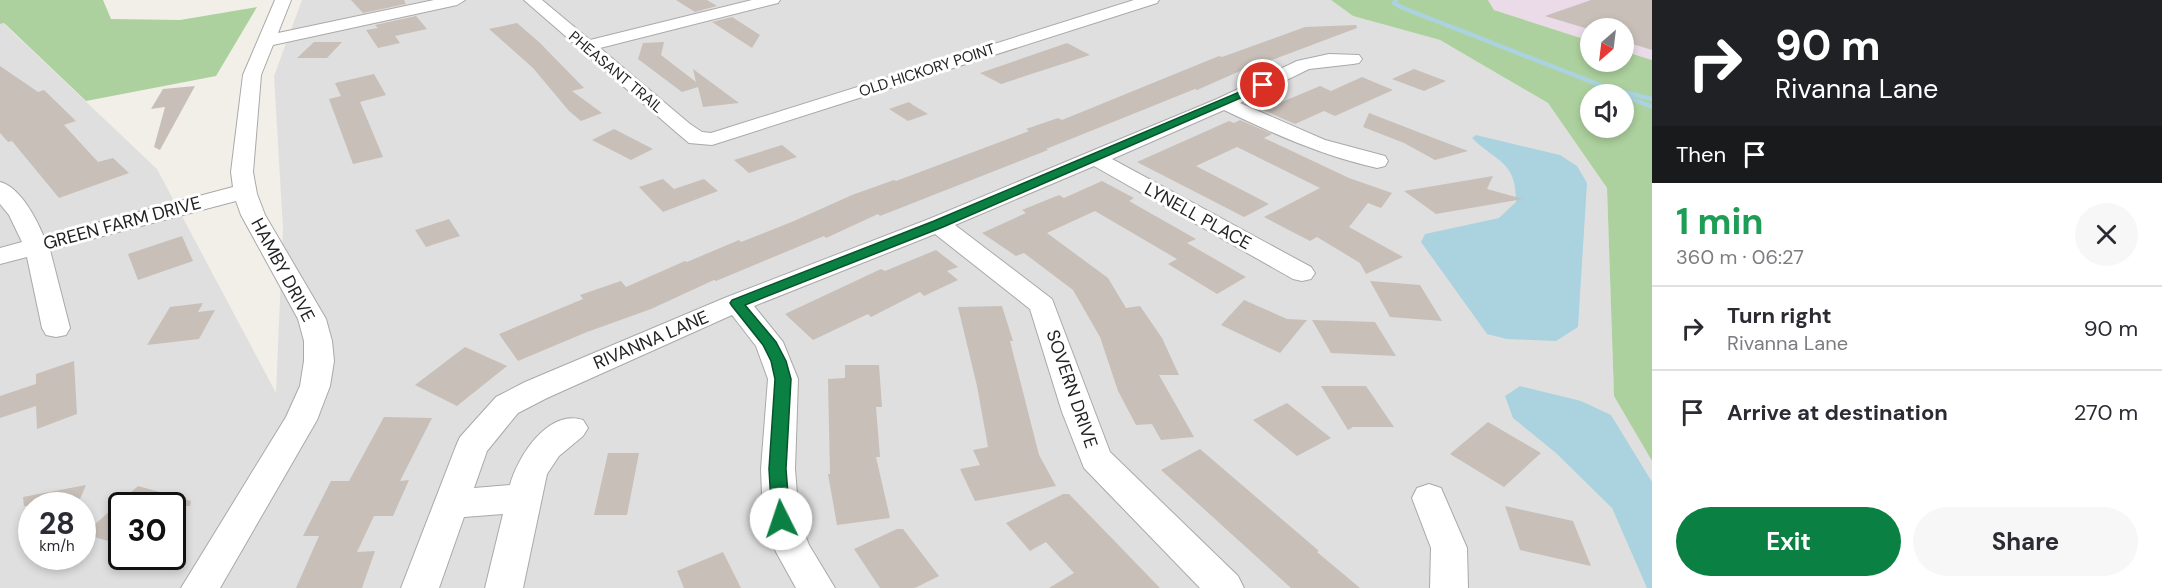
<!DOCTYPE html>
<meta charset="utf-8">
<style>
body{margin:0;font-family:"DM Sans",sans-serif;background:#f7f7f7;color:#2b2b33;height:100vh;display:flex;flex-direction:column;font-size:22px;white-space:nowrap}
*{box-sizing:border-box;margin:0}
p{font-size:20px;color:#7c7c81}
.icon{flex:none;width:33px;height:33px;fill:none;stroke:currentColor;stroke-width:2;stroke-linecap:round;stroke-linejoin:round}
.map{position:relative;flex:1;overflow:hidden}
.sheet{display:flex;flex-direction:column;background:#fff;width:510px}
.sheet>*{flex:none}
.banner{background:#202124;color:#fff;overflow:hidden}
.needle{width:39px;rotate:208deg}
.fabs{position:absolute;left:1580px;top:18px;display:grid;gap:12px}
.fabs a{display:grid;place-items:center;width:54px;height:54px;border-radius:50%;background:#fff;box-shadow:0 3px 9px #0003;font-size:30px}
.speed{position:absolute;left:18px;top:492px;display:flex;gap:12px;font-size:30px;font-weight:700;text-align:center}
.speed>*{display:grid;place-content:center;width:78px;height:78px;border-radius:50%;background:#fff;box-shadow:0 3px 9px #0003;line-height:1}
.speed small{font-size:15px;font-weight:400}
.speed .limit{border:3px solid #111;border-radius:9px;background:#fff;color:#111}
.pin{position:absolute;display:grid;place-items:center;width:51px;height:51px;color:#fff;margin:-26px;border:3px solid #fff;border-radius:50%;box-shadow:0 2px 6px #0007}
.me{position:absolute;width:66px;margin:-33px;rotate:356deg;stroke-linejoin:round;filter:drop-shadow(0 0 4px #0008)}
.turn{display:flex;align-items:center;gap:21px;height:126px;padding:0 24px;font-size:27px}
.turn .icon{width:78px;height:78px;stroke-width:2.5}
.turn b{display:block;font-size:42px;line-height:51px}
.then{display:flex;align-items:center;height:57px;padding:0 24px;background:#0003;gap:12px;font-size:22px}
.round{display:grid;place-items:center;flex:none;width:63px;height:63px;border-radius:32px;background:#f7f7f7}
.overview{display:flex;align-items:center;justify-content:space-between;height:102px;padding:0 24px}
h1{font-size:36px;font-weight:700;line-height:45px;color:#1e9e55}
.button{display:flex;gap:12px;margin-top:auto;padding:12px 24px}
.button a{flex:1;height:69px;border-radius:36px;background:#0b8043;color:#fff;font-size:24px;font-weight:700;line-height:69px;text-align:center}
.button a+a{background:#f7f7f7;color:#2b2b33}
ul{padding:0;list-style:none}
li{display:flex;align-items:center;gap:18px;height:84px;padding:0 24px;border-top:2px solid #e1e1e2}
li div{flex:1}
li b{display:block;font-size:22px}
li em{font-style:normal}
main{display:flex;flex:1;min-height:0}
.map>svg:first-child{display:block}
.residential{fill:#e0dfdf;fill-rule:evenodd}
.industrial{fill:#ebdbe8}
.forest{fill:#add19e;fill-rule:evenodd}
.water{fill:#aad3df}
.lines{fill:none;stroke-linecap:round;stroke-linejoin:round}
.stream{stroke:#aad3df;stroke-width:4.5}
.building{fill:#c7bfb8}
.minor-casing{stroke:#a9a9a9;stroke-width:2}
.minor{fill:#fff;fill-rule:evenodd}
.route{fill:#0b8043;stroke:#07532c;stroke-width:1.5}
.labels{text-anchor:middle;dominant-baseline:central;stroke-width:6;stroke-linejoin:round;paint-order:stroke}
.far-street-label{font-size:15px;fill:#222;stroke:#fff}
.street-label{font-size:18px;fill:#222;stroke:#fff}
</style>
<main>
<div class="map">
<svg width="1652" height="588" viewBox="0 0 1652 588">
<rect width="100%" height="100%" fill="#f2efe9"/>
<!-- residential -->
<path class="residential" d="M302,0H1331L1353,16L1440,40L1548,103L1607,188L1614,395L1652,461V588H0V24L3,23L157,169L276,393L283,228L274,76ZM32,506H82V556H32ZM122,506H172V556H122Z"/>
<!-- industrial -->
<path class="industrial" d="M1488,0H1652V60L1623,51V28H1590V41L1494,10Z"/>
<!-- forest -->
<path class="forest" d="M0,0H103L111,19L180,20L257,7L216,76L86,101L4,23L0,24Z
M1331,0H1488L1494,10L1590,41V62H1623V51L1652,60V461L1614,396L1607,188L1548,103L1440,40L1353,16ZM1590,94H1623V128H1590Z"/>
<!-- water -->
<path class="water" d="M1476,135L1560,155L1577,166L1587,183L1578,327L1556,341L1507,339L1487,334L1421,242L1425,234L1499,218L1516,202C1516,160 1497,163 1472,138Z
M1520,386L1581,401L1611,415L1652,482V588H1647L1612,508L1556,453L1513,418L1505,396Z"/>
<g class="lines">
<!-- stream -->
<path class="stream" d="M1396,0L1394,3L1403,8L1623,94
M1620,91L1652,99
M1625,96L1652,107"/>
</g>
<!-- building -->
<path class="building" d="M351,0H404L406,4L363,13Z
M676,0H707L717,6L695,12Z
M1591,0H1652V50L1623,41V28H1585L1545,16Z
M416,16L427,29L395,36L400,43L378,48L366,30L378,28L375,25Z
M732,17L760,35L752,48L712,22Z
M517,23L539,42L584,88L572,91L602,113L581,121L569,111L533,68L489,29Z
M1356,25L1357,28L1259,65L1256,64L1197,90L1195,89L1046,149L1048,150L880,216L878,214L826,238L824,236L716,281L714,280L651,309L587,332L518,361L499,334L583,299L580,295L621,281L626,287L685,261L687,262L739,240L741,242L794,221L852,195L894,180L896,181L1029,131L1026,129L1058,118L1062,120L1219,56L1222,57L1305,27Z
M314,42H342L327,58H297Z
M664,42L661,55L696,82L693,69L739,103L703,107L698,87L682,92L638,59L643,43Z
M1067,43L1090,55L1001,84L980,73Z
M0,66L38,92L44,90L76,121L64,125L98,162L113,158L129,173L59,198L12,141L8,142L0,133Z
M1414,69L1446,81L1424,91L1392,79Z
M374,74L386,95L360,102L383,157L353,164L329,99L341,96L335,83Z
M1362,77L1393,90L1335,116L1324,111L1295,124L1263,110L1320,86L1331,91Z
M195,86L160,150L154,147L165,107L151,109L163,89Z
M909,102L913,105L928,114L908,121L889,109Z
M1369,113L1431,137L1468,151L1435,160L1404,143L1363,127Z
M1240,120L1272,134L1264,138L1349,178L1392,193L1381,208L1368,203L1349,227L1403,257L1366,274L1360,263L1317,237L1310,241L1264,217L1320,188L1237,147L1196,166L1269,204L1244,217L1137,162L1229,121L1234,123Z
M614,129L653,149L631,160L592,140Z
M782,145L797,157L749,173L734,160Z
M1493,176L1487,189L1523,199L1436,214L1404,191Z
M663,179L674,189L704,179L718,191L663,212L639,187Z
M1102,181L1134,198L1129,201L1196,239L1187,243L1246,277L1217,294L1168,264L1177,259L1095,211L1047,233L1108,278L1126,308L1140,306L1162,338L1179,375H1159L1194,437L1161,440L1152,424L1136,425L1118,391L1100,337L1073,290L1024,253L1016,256L982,233L1026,213L1022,210L1059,195L1064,198Z
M449,219L460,236L426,247L415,230Z
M182,236L193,261L138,280L128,254Z
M936,250L958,267L947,271L958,280L924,296L920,292L871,317L868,314L813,340L785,314L881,269L885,271Z
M1370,281L1420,285L1442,321L1390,317Z
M1244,300L1287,319L1307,320L1280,353L1221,325Z
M203,303L198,312L215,310L199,339L147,345L170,307Z
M1002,306L1013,341H1010L1039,455L1056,486L975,501L960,469L980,465L973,450L988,447L977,386L958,307Z
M1312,320L1375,322L1396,356L1331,353Z
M465,347L507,366L457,406L415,385Z
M74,361L77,414L37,429L36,406L0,418V396L36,384V374Z
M845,365H879L882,407H876L880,457H876L890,518L837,525L828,474H830L828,379L845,378Z
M1321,386H1366L1394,427H1353L1348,430Z
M1287,403L1331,438L1297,456L1253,420Z
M384,417L432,418L400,481L409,480L393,516H374L357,552L375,551L362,588H296L319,536H303L331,481H349Z
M1488,422L1541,453L1504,487L1450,454Z
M1200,449L1319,551L1317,552L1360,588H1291L1161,470Z
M608,453H639L627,515H594Z
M86,485L77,506H24L23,497Z
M138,486L191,501L190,506H122V545L84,534Z
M1063,494H1069L1160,588H1049L1074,573L1046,542L1030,551L1006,523Z
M1505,506L1573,521L1591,566L1520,550Z
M897,529H903L939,576L915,588H880L854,549Z
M723,552L741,588H684L677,571Z"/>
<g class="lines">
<!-- minor casing -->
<g class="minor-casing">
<path id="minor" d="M275,0H291L278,33L434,0H465L457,5L273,45L261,75L253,172L257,194L265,215L326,319L332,341L334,361L330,386L317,420L220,588H181L286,417L300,386L304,361V341L298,319L241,215L236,201L50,250L70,328L66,335L56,337L46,335L42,328L27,257L0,264V248L22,242L9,215L0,204V182C20,187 36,218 44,237L233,187L231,172L243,75Z
M524,0H542L590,40L752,0H780L778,3L600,48L690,124L702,132L711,133L1134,0H1159L1157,3L712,145L689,143L676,132Z
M1329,54L1359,55L1362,59L1359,63L1353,64L1309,69L1240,103L1325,140L1385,156L1388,161L1385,166L1377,168C1323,156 1274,134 1224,110L1112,159L1311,267L1315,273L1311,279L1302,281L1293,279L1094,166L955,225L1052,299L1110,452L1238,576L1244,588H1200L1084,468L1062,412L1030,309L935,234L754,306L783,342L798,379L795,469L799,519L809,545L835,588H796L776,552L763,519L761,469L768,379L756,346L732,315L547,398L518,413L487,451L474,488L510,485C518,456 548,409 583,420L588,428L583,436L559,456L547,474L523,588H485L503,514L464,517L439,588H401L456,446L460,437L496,397L525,382L727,297L929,219L1087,153L1217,99L1297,61Z
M1429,484L1441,488L1467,548L1468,588H1430L1431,548L1412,498L1417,488Z"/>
</g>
<!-- minor -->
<use href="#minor" class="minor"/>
</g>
<!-- route -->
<path class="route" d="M1263,82L1267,85L1266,87L943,227L745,305L776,342L786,361L791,379L786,469L790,519L787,524L781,527L775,524L772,519L769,469L775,379L771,361L763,345L732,306L730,303L732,300L934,221Z"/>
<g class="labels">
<!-- far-street labels -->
<g class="far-street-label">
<text transform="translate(927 70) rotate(-18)">OLD HICKORY POINT</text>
<text transform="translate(616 72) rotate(40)">PHEASANT TRAIL</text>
</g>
<!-- street labels -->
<g class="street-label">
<text transform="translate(1198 216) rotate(29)">LYNELL PLACE</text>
<text transform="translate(122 223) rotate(-15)">GREEN FARM DRIVE</text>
<text transform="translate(283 270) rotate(62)">HAMBY DRIVE</text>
<text transform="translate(651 340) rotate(-23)">RIVANNA LANE</text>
<text transform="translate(1072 389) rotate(71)">SOVERN DRIVE</text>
</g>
</g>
</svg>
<div class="fabs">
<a><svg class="needle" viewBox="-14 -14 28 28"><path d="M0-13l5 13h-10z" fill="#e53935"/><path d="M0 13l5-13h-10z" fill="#7c7c81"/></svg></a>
<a><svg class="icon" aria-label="sound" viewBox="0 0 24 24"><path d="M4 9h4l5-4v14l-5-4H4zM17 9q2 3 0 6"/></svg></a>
</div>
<div class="speed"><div>28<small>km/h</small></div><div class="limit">30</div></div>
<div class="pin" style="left:1263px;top:85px;background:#d93025"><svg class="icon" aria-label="arrive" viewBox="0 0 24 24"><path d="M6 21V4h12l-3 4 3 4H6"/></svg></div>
<svg class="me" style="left:781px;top:519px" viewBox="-20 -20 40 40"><circle r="19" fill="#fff"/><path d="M0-13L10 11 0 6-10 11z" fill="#0b8043"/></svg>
</div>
<section class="sheet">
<div class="banner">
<div class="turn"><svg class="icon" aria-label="right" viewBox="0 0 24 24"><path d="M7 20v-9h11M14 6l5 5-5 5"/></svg><div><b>90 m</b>Rivanna Lane</div></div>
<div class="then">Then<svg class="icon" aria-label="arrive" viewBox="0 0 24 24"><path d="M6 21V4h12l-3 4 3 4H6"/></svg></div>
</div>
<div class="overview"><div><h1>1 min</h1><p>360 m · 06:27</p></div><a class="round"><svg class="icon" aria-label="close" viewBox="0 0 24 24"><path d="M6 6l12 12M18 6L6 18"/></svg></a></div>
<ul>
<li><svg class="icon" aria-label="right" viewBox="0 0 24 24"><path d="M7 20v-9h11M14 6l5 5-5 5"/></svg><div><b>Turn right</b><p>Rivanna Lane</p></div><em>90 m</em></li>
<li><svg class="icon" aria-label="arrive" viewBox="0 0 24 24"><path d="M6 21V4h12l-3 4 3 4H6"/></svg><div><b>Arrive at destination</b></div><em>270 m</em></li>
</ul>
<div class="button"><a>Exit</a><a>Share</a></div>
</section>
</main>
